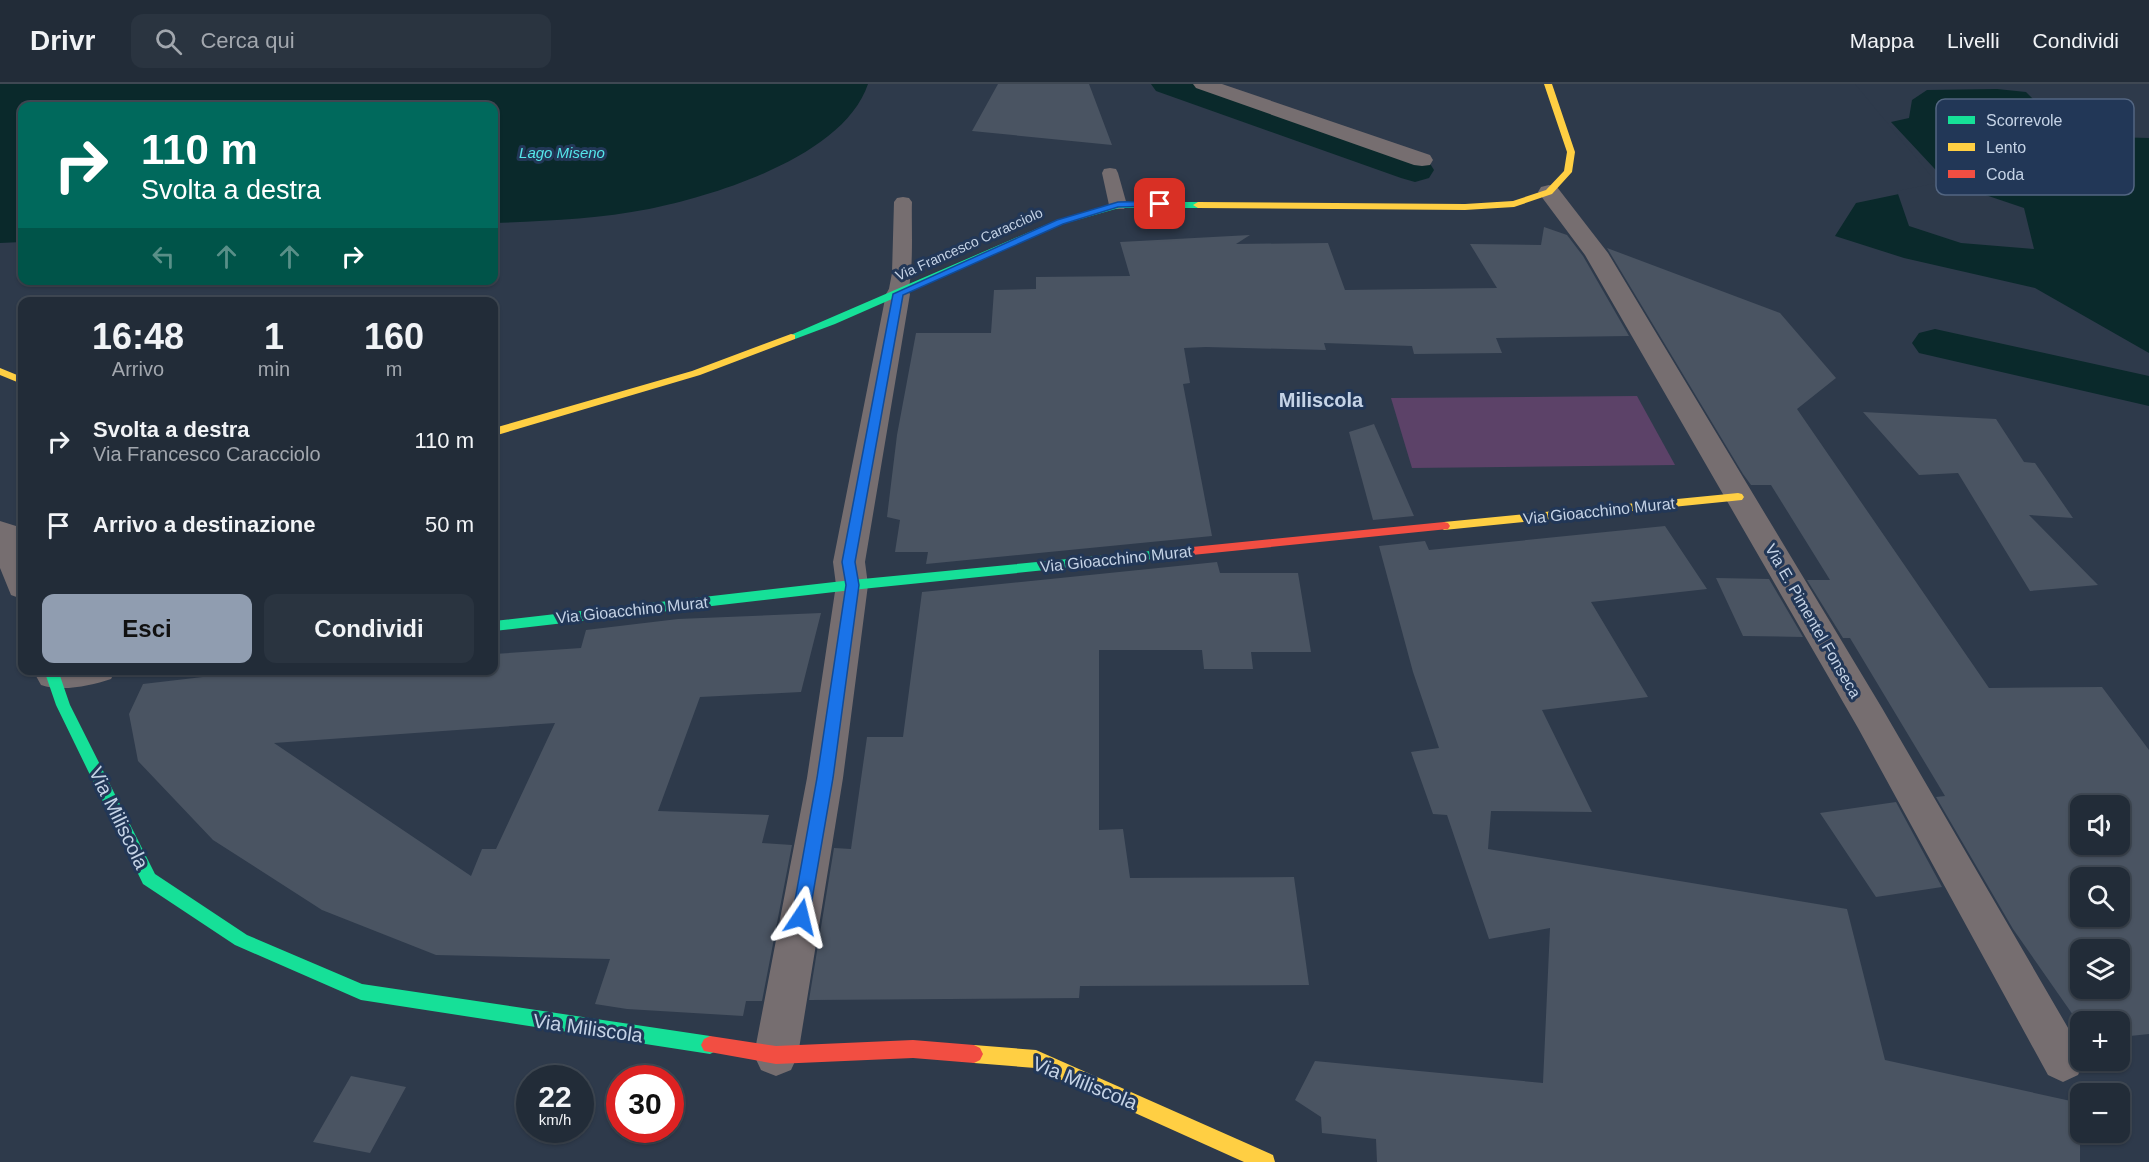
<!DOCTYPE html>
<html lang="it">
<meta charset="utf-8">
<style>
body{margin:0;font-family:Arial,sans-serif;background:#2a3440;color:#f1f3f6;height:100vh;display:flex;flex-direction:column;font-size:22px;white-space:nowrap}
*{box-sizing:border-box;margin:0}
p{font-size:20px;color:#a2a7ae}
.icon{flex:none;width:33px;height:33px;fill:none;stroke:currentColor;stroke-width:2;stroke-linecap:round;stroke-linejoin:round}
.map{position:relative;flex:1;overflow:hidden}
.details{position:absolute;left:18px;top:213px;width:480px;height:378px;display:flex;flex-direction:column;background:#222c38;border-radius:12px;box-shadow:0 2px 4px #0004,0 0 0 2px #3f4853}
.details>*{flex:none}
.guide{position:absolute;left:18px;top:18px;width:480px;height:183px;border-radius:12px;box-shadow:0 2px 4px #0004,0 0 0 2px #3f4853;background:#00695c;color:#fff;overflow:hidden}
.tools{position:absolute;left:2070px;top:711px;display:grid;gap:12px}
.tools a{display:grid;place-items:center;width:60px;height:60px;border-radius:12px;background:#222c38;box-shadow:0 2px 4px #0004,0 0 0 2px #3f4853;font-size:30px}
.speed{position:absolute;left:516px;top:981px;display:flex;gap:12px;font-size:30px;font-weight:700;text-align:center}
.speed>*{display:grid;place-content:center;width:78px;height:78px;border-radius:50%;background:#222c38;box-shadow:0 2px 4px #0004,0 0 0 2px #3f4853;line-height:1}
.speed small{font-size:15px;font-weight:400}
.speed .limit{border:9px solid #d22;background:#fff;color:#111}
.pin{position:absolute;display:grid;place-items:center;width:51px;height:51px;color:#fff;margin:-26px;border-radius:12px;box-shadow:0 3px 9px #0006}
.me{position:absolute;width:66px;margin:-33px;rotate:10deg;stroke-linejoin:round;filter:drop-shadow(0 0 4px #0008)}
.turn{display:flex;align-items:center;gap:21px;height:126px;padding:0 24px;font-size:27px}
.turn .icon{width:78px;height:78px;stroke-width:2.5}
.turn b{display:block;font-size:42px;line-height:51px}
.lanes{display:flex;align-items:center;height:57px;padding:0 24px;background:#0003;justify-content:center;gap:30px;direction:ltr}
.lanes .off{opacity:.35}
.eta{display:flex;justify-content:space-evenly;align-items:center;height:102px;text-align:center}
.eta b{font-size:36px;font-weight:700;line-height:42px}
.primary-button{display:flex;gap:12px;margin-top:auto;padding:12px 24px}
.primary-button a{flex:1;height:69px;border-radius:12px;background:#909db0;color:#111;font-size:24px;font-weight:700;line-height:69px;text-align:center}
.primary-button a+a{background:#2a3440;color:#f1f3f6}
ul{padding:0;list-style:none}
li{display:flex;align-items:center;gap:18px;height:84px;padding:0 24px}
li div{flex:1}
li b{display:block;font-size:22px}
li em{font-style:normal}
header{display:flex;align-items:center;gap:36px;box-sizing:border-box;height:84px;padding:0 30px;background:#222c38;border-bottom:2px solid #3f4853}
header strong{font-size:28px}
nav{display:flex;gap:33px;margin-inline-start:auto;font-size:21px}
.search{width:420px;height:54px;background:#2a3440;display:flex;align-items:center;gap:15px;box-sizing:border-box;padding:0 21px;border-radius:12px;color:#a2a7ae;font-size:22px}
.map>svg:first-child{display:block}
.green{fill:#5c4268}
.water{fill:#0a292b}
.pier{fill:#2e3a4b}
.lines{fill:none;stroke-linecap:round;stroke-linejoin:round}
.canal{fill:#0a292b;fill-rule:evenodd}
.building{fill:#4a5462;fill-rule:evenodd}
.lane{fill:#766e70;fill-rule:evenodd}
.street{fill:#766e70;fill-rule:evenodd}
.fast{fill:#16e098;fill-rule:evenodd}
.slow{fill:#ffcf43;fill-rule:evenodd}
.jam{fill:#f24e42;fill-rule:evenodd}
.route{fill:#1a73e8;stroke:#114b97;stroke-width:1.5}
.labels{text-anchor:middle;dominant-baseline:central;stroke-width:6;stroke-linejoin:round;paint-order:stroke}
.far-street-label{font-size:14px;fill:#c5d3e6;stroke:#223757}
.far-water-label{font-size:15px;font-style:italic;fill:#55e6ea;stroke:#223757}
.street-label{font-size:16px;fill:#c5d3e6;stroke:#223757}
.quarter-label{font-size:20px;font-weight:bold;fill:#c5d3e6;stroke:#223757}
.near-street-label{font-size:20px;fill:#c5d3e6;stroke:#223757}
.key{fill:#223757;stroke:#536682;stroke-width:1.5}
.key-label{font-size:16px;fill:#c5d3e6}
</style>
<header>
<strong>Drivr</strong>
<div class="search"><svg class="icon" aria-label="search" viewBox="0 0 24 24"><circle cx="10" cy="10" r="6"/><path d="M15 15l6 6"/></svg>Cerca qui</div>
<nav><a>Mappa</a><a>Livelli</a><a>Condividi</a></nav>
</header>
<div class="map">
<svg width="2149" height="1078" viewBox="0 0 2149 1078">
<rect width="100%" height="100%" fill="#2e3a4b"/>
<!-- green -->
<path class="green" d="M1637,312L1675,381L1412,384L1391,314Z"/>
<!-- water -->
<path class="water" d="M0,0H868C844,72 717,111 649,125C598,135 546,137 494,139V22H22V158L0,159Z
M1858,0H2149V269L2035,204L1904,174L1835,152L1856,119L1942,101Z"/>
<!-- pier -->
<path class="pier" d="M1855,0H2149V54L2070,52L2026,8L1997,5L1927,6L1912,16L1909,34L1891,38L1947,98L2024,124L2034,165L1961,159L1909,142L1897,107L1937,99Z"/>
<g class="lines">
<!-- canal -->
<path class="canal" d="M1151,0H1202L1429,78L1434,86L1429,94L1415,98L1401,94L1156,7Z
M1935,245L2149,292V322L1919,269L1912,259L1919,249Z"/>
</g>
<!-- building -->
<path class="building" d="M998,0H1089L1112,61L972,47Z
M1544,143L1567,151L1583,172L1629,252L1496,254L1502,269L1414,270L1412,262L1324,259L1326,266L1206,263L1184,264L1190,299L1183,300L1212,452L926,480L928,468H895L900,436L887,433L897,351L916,249H991L994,206L1036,205V193L1130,192L1120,158L1250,151L1236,160L1328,159L1345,206L1497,204L1470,160L1541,161Z
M1607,164L1780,229L1836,294L1797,325L1989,604L2102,603L2149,666V950L2120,953V938H2080V941L2013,845L1936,713L1945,712L1850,554H1843L1807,496H1830L1771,401H1751L1743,390ZM2080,722H2120V760H2080ZM2080,794H2120V832H2080ZM2080,866H2120V904H2080Z
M1863,328L1996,335L2024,378L2035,379L2073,434L2029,431L2098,501L2030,507L1958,389L1919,391Z
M1374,340L1414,432L1373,436L1349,348Z
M1665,442L1707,505L1591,518L1648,613L1542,626L1592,728L1491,727L1488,765L1847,825L1885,976L2080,1019V1078H1377L1376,1055L1322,1049L1321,1033L1295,1016L1315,977L1543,999L1550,844L1489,855L1447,731L1433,730L1411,668L1439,664L1413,588L1379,462L1425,457L1429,466Z
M1217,478L1220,489H1298L1311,568H1251L1253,585H1204L1202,566H1099V746L1123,745L1130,794L1294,793L1309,901L1080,902L1079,914L809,916L834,764L851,765L867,653H903L922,508Z
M1716,494L1769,495L1803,553L1743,552Z
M821,529L801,608L700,613L658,727L769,731L762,759L792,761L762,917H746L743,932L627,925L595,920L610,875L436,871L322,826L213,756L138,677L129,630L143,600L263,586H494V570L581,564L586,546L678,535ZM555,639L496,765H482L471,792L274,659Z
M1896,718L1942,803L1876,813L1820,729Z
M351,992L406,1003L370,1069L313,1058Z"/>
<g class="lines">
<!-- lane -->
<path class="lane" d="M1110,84L1116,85L1118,89L1127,121L1124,125H1112L1109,121L1102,89L1104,85Z
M903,113L909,114L912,118C911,138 915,200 905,214H891L888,210L892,189L894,118L897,114Z"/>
<!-- street -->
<path class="street" d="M1193,0H1222L1430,71L1433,76L1430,81L1422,82L1414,81L1196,4Z
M1549,101L1557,103L1608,169L1882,624L2078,961L2080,976H2085L2078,991L2063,998L2048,991L1858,644L1585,171L1538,108L1541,103Z
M898,203L907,205L910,210L865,478L868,501L843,694L798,971L791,986L776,992L761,986L754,971L807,694L836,501L833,478L886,210L889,205Z
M0,437L16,442L22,456V515L11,511L0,484Z
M39,586H116L111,595C90,602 62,608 41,601L36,592Z"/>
<!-- fast -->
<path class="fast" d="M1118,118H1198L1203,121L1198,124H1119L1063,140L835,240L795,255H787L786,253L1057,136Z
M1192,463L1198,467L1192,471L852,506L494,547V537L852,496Z
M44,586H58L70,621L155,790L247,851L362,900L710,952L716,955L719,961L716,967L710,970L361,916L235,861L143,800L56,621Z"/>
<!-- slow -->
<path class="slow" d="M1544,0H1552L1575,68L1572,88L1552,110L1514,123L1465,126L1198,124L1193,121L1198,118L1465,120L1513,117L1546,106L1564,87L1567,68Z
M791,250L795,251V255L700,291L494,352V344L692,287Z
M0,284L22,293V300L0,291Z
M1738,409L1742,410L1744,413L1742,416L1444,446L1438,442L1444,438Z
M974,961L1036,966L1273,1071L1275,1078H1244L1035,984L974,979L968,976L965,970L968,964Z"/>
<!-- jam -->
<path class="jam" d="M1444,438L1448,439L1450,442L1448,445L1192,471L1186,467L1192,463Z
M710,952L776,962L913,956L974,961L980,964L983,970L980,976L974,979L913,974L776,980L704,967L701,961L704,955Z"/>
</g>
<!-- route -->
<path class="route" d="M1160,117L1165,120L1164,122L1118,123L1063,140L903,211L855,478L859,501L833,694L809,833L806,838L801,840L795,838L792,833L817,694L846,501L842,478L893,210L1057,136L1118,118Z"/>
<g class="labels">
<!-- far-street labels -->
<g class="far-street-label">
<text transform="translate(969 160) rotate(-24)">Via Francesco Caracciolo</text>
</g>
<!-- far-water labels -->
<g class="far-water-label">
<text x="562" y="68">Lago Miseno</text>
</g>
<!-- street labels -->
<g class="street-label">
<text transform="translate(1599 427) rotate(-6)">Via Gioacchino Murat</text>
<text transform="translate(1116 475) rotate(-6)">Via Gioacchino Murat</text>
<text transform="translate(632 526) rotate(-6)">Via Gioacchino Murat</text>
<text transform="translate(1813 537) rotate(60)">Via E. Pimentel Fonseca</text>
</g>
<!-- quarter labels -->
<g class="quarter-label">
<text x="1321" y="316">Miliscola</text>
</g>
<!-- near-street labels -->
<g class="near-street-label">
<text transform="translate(119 734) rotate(64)">Via Miliscola</text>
<text transform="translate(588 944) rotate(8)">Via Miliscola</text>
<text transform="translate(1085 999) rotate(22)">Via Miliscola</text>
</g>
</g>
<!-- legend -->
<rect x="1936" y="15" width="198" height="96" rx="9" class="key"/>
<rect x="1948" y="32" width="27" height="8" fill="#16e098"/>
<rect x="1948" y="59" width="27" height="8" fill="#ffcf43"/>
<rect x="1948" y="86" width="27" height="8" fill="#f24e42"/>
<g class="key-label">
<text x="1986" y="42">Scorrevole</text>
<text x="1986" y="69">Lento</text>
<text x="1986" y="96">Coda</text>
</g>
</svg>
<div class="tools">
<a><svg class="icon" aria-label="sound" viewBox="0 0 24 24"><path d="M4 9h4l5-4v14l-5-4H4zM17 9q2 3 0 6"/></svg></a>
<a><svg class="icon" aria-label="search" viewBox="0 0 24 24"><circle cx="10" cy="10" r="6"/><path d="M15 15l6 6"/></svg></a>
<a><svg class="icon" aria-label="layers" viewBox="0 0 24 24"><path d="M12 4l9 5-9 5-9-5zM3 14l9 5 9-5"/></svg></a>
<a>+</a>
<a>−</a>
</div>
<div class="speed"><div>22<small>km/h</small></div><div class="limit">30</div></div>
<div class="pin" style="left:1160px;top:120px;background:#d93025"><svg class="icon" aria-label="arrive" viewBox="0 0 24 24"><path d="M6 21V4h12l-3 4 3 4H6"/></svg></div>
<svg class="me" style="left:801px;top:833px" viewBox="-20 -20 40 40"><path d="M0-17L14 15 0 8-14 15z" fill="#1a73e8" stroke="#fff" stroke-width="4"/></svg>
<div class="guide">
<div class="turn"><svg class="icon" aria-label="right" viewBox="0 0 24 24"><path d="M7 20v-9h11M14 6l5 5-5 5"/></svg><div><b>110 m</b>Svolta a destra</div></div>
<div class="lanes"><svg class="icon off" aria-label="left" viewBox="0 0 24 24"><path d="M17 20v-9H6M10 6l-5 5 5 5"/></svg><svg class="icon off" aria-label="ahead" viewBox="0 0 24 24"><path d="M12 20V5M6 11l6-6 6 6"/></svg><svg class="icon off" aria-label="ahead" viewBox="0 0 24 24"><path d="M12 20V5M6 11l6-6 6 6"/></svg><svg class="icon" aria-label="right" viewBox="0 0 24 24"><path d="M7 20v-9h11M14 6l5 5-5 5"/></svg></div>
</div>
<section class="details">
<div class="eta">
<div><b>16:48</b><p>Arrivo</p></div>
<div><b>1</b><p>min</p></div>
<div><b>160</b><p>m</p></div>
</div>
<ul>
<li><svg class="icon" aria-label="right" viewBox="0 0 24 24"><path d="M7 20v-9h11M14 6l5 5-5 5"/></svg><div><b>Svolta a destra</b><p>Via Francesco Caracciolo</p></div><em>110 m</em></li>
<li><svg class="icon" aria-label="arrive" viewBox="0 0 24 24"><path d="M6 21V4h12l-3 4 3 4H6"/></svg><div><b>Arrivo a destinazione</b></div><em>50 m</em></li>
</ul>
<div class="primary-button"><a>Esci</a><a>Condividi</a></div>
</section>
</div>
